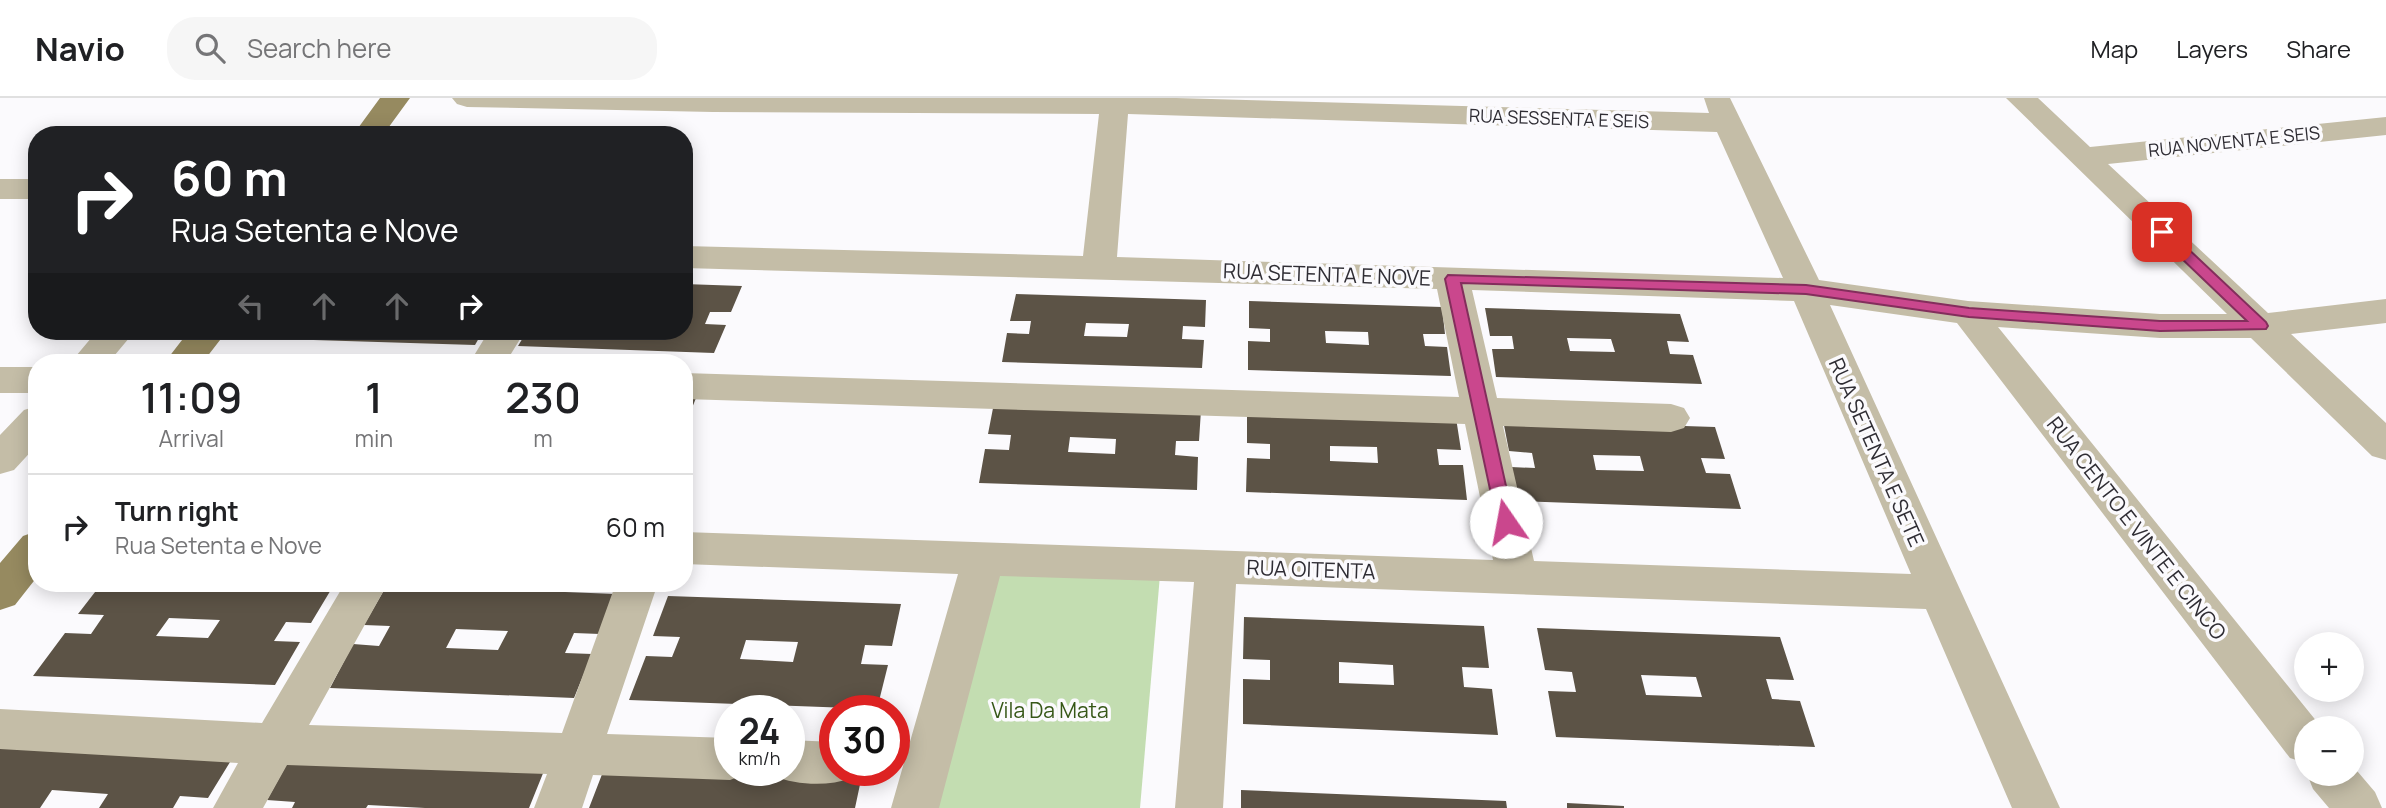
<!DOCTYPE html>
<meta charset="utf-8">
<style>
body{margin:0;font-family:Manrope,sans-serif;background:#f6f6f6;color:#202124;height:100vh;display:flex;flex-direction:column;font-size:26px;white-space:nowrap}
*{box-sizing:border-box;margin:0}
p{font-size:23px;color:#757577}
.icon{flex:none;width:38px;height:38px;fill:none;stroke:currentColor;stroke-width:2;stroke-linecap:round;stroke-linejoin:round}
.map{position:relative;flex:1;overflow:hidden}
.panel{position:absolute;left:28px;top:256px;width:665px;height:238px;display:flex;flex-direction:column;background:#fff;border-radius:28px;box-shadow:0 4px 18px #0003}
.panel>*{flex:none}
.top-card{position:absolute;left:28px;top:28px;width:665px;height:214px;border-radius:28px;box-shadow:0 4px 18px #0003;background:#202124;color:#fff;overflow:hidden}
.fabs{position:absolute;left:2294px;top:534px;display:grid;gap:14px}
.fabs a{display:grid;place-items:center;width:70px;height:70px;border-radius:50%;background:#fff;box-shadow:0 4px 18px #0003;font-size:35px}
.speed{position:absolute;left:714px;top:597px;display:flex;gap:14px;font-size:35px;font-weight:700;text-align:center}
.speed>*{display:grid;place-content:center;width:91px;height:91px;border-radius:50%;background:#fff;box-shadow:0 4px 18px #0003;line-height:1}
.speed small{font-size:18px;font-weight:400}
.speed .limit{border:10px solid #d22;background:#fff;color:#111}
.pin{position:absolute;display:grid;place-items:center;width:60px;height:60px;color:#fff;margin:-30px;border-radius:14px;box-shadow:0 4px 10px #0006}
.me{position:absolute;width:77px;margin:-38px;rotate:348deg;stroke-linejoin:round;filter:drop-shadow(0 0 5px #0008)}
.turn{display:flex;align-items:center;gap:24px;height:147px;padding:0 28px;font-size:32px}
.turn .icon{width:91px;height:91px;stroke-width:2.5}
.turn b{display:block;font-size:49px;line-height:60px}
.lanes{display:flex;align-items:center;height:66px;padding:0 28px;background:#0003;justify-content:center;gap:35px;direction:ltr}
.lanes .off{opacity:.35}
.eta{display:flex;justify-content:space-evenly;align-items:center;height:119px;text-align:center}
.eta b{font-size:42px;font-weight:600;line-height:49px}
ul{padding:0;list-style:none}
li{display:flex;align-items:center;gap:21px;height:105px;padding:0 28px;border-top:2px solid #e0e0e0}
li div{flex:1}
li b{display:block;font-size:26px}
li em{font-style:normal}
header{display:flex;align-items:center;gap:42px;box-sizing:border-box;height:98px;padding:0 35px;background:#fff;border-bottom:2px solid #e0e0e0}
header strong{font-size:33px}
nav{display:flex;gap:38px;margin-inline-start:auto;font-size:24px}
.search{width:490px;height:63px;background:#f6f6f6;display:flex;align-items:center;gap:18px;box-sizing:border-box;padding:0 24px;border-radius:28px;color:#757577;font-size:26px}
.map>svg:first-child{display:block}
.green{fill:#c3ddb1}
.building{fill:#5c5346;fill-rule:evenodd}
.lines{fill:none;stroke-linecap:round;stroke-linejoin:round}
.minor{fill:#c4bda7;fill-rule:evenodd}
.major{fill:#968a60;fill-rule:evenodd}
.route{fill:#ca478d;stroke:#832e5c;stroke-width:2}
.labels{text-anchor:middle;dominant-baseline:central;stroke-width:7;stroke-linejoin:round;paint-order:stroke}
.far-street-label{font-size:18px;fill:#2f2d34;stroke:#fbfafd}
.street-label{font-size:21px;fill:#2f2d34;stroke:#fbfafd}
.park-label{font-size:21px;fill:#365717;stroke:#fbfafd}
</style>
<header>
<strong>Navio</strong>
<div class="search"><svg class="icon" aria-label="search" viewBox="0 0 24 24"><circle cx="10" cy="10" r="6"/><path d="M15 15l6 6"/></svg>Search here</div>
<nav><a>Map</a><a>Layers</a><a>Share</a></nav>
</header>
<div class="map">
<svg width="2386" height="710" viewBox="0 0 2386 710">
<rect width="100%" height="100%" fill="#fbfafd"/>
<!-- green -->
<path class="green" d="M988,467L1160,477L1140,710H924Z"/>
<!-- building -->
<path class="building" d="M684,186L742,188L731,214H710L705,226L726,227L714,255L518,248L527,233H684Z
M1016,196L1206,202L1205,229L1183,228L1182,241L1204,242L1202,270L1002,264L1007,235L1029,236L1031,223H1010ZM1086,225L1129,226L1127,239L1084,238Z
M1249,203L1442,209L1445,236H1423L1425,248L1447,249L1451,278L1248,272V243L1270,244V231L1249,230ZM1325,233L1368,234L1369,247L1326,245Z
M1485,210L1680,216L1689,244L1667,243L1670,256L1693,257L1702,286L1496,279L1492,251H1514L1512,238H1490ZM1567,240L1611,241L1615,254L1570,253Z
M287,233H483L475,247L281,241Z
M684,295H698L684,330Z
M994,305L1201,312L1199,343H1176L1175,357L1198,359L1197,392L979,385L985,351L1009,352L1011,337L988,336ZM1070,339L1116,341L1115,356L1068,354Z
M1247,313L1456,320L1461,352L1437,351L1439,367H1463L1467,402L1246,394L1247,360L1270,361V346L1247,345ZM1330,348L1377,349L1378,365L1330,363Z
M1503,322L1715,329L1725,361L1701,360L1706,375L1730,376L1741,411L1517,403L1511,369L1535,370L1532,355L1509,353ZM1593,357L1640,358L1644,373L1596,372Z
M102,485H335L311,525L286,524L274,543L300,544L275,587L33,578L65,535L91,536L104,517L78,516ZM169,520L194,521L220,522L208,540L156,538Z
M387,487L616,496L600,536L574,535L565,555L592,556L574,600L330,590L353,546L379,548L390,528L364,527ZM456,531L508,533L498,552L446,550Z
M668,498L901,506L892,548L865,547L861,566L888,567L877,611L629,602L646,558L672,559L680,539L653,538ZM746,542L771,543L798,544L793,564L740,561Z
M1244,519L1484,528L1489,570L1462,569L1464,589L1492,591L1498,637L1243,626V581L1270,582V562L1243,561ZM1339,564L1393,567L1394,587L1339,585Z
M1537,530L1780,539L1794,582L1766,581L1772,601L1800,603L1815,649L1556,639L1548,593L1576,594L1572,574L1545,572ZM1641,577L1696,579L1702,599L1646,597Z
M0,641L238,651L208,700L180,698L173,710H99L108,696L52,692L40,710H0Z
M294,653L548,663L529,710H425L368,707L366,710H292L295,704L267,702Z
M606,666L730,672L862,677L855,710H589Z
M1241,692L1506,703L1507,710H1241Z
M1567,705L1624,708V710H1567Z"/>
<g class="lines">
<!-- minor -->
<path class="minor" d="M452,0H1176L1709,15L1704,0H1730L1819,182L1968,203L2160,216H2227L2006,0H2038L2090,49L2386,19V37L2108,66L2268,215L2386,201V225L2291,236L2386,325V362L2372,358L2251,240H2160L1998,229L2322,630H2306V665L2290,660L1957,225L1830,207L2060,710H2012L1926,511L1236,486L1223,710H1175L1194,484L1000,478L939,710H891L958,476L684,466V434L1493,462L1465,326L684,301V275L1459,299L1437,191L684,170V148L1083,158L1099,16L713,14L467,9L457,6ZM1128,16L1717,34L1783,180L1117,159ZM1472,192L1794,203L1911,476L1534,463L1503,328L1671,334L1684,330L1690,320L1684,310L1671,306L1497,300Z
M0,81H37V101H0Z
M97,233H135L109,264H71Z
M489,233H525L506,264H470Z
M0,269H37V295H0Z
M37,308V347L14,372L0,376V337L24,312Z
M345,485H388L309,627L562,635L616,485H658L607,636L730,640V672H748L746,676L730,682L593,677L582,710H534L547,676L287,667L263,710H213L238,665L0,651V611L262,625Z
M789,642L835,644V672H855L852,680C827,689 797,687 773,678L770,672H789Z
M2352,667L2375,694L2382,710H2329L2313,691L2307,676H2352Z"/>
<!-- major -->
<path class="major" d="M380,0H410L383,37H353Z
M189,233H227L203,264H165Z
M37,433V479L15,507L0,512V465L23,438Z"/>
</g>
<!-- route -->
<path class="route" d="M2162,130L2167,131L2266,224L2268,228L2266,231L2160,233L1969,219L1806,196L1461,185L1514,424L1511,429H1500L1497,424L1445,181L1448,177L1806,187L1969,210L2160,223H2247L2157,137V131Z"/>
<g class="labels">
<!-- far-street labels -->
<g class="far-street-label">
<text transform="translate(1559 20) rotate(2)">RUA SESSENTA E SEIS</text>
<text transform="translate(2234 43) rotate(-6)">RUA NOVENTA E SEIS</text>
</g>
<!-- street labels -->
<g class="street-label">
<text transform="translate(1327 176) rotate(2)">RUA SETENTA E NOVE</text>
<text transform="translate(1877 354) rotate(66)">RUA SETENTA E SETE</text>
<text transform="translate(2137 430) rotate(52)">RUA CENTO E VINTE E CINCO</text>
<text transform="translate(1311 471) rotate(2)">RUA OITENTA</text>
</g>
<!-- park labels -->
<g class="park-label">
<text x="1050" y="612">Vila Da Mata</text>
</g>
</g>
</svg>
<div class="fabs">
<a>+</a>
<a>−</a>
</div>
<div class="speed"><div>24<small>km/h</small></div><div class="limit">30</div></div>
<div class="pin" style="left:2162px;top:134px;background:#d93025"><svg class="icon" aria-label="arrive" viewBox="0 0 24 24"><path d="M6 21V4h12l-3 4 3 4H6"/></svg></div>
<svg class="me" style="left:1506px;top:424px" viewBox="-20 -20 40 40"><circle r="19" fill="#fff"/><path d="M0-13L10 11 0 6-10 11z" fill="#ca478d"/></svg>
<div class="top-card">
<div class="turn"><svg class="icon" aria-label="right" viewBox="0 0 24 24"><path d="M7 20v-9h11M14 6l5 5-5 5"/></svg><div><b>60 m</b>Rua Setenta e Nove</div></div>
<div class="lanes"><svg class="icon off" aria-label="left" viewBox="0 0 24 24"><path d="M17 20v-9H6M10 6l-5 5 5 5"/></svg><svg class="icon off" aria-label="ahead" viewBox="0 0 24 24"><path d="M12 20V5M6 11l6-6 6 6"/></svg><svg class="icon off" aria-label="ahead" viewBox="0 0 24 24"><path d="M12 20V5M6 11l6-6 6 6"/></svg><svg class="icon" aria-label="right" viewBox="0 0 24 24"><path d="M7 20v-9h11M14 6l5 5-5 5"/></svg></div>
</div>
<section class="panel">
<div class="eta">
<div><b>11:09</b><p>Arrival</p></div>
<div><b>1</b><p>min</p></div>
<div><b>230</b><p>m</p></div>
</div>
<ul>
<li><svg class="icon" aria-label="right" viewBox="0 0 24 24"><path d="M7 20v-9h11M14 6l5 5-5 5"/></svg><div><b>Turn right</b><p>Rua Setenta e Nove</p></div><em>60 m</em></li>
</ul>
</section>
</div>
